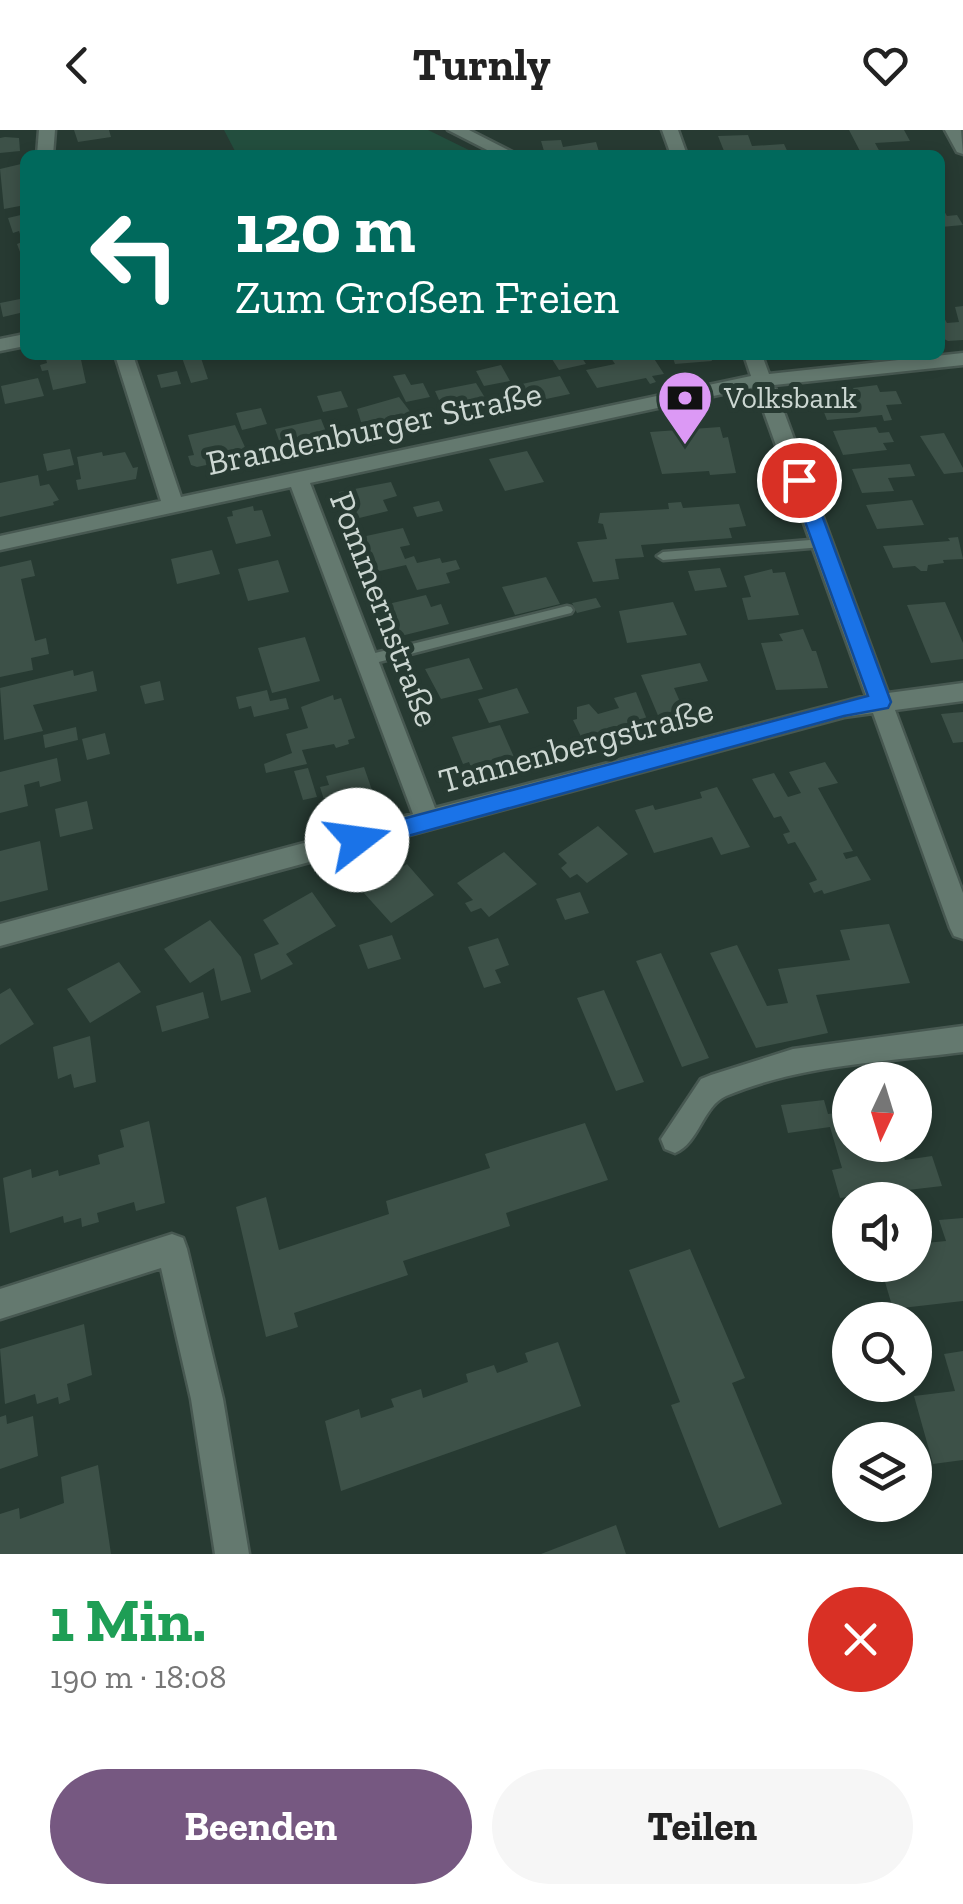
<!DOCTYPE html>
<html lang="de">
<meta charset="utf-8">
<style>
body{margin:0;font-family:"Zilla Slab",serif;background:#f6f6f6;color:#222;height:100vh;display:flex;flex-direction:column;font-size:38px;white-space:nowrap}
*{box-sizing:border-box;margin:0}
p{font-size:32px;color:#767676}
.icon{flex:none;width:55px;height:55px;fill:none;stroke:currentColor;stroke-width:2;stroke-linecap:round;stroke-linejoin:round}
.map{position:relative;height:1424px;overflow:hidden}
.panel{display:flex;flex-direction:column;background:#fff;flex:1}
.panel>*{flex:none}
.top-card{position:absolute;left:20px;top:20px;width:925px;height:210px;border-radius:15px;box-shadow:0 5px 15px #0003;background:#00695c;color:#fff;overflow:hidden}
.needle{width:65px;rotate:184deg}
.buttons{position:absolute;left:832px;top:932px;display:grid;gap:20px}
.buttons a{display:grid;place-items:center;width:100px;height:100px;border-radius:50%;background:#fff;box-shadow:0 5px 15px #0003;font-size:50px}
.pin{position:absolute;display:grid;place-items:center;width:85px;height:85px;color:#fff;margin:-42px;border:5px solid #fff;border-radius:50%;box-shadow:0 2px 10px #0007}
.me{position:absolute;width:110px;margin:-55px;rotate:75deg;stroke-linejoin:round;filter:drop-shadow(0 0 8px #0008)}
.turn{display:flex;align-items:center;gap:35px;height:210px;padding:0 50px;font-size:45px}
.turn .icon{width:130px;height:130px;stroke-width:2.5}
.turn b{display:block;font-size:70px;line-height:85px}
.round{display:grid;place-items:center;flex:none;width:105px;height:105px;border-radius:52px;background:#f6f6f6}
.summary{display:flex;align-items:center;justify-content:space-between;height:170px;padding:0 50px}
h1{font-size:60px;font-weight:700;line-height:75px;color:#1e9e55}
.action{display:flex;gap:20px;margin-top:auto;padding:20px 50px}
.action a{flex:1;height:115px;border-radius:60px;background:#765881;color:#fff;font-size:40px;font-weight:700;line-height:115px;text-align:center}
.action a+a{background:#f6f6f6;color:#222}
header{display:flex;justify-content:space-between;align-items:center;height:130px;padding:0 50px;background:#fff;font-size:45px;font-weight:700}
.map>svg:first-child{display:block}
.green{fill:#234e3e}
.building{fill:#3d5148}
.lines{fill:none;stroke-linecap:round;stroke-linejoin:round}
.service-casing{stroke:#475851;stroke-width:5}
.minor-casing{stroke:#475851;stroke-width:5}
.service{fill:#64796f;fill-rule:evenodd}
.minor{fill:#64796f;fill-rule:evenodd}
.route{fill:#1a73e8;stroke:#114b97;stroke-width:2.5}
.labels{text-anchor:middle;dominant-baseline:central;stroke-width:10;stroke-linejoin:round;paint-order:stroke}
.far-poi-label{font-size:30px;fill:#ccd7d2;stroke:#273a32;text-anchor:start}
.street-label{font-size:35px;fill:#ccd7d2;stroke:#273a32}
</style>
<header><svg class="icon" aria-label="back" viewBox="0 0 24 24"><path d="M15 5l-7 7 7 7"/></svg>Turnly<svg class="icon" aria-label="heart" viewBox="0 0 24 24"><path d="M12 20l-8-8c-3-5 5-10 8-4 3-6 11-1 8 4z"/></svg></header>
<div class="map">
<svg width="963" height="1424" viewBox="0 0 963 1424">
<rect width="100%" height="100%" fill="#273a32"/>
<!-- green -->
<path class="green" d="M224,0H428L479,25H237Z"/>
<!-- building -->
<path class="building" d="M74,0H109L111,7L78,12Z
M849,0H904L910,11L875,13L881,24L862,25Z
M748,5L752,16L784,14L789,25H738L736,20L724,21L718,6Z
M5,7L19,8L20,21L0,23V8Z
M561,10L563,17L596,12L600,25L544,21L541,11Z
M21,34L25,75L4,79L0,39Z
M940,74L947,86L957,85L963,95L941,97Z
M25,84V135L17,114L22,112L21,107L19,101L13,103L8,88Z
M20,169L24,182L3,187L0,173Z
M963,176V210L948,211L940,207V181L947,193L959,192L955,177Z
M45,225H80L86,253L53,260L48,240L42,241L40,235L47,233Z
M181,225H200L208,249L191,253Z
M580,225L586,234L559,240L550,226Z
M609,225H634L637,230L653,227L664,244L652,246L656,252L650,254L646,248L597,258L586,240L615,234Z
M672,225H710L712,231L675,234Z
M501,235L510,251L484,256L476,241Z
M177,241L181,254L161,258L157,245Z
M405,244L411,255L423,253L430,267L406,272L393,246Z
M560,246L570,264L527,273L517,255Z
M38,248L44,266L5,274L1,256Z
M476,253L493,281L448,290L435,261Z
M877,255L880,262L896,261L902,274L886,275L892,290L884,291L882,285L827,290L818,267L856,264L853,258Z
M341,261L348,277L323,282L317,266Z
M399,267L421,296L366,308L357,279Z
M261,278L267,294L242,300L236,283Z
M321,289L329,309L282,319L275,299Z
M235,295L249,326L197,337L191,335L188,326L194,325L188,305Z
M720,297L723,308L728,307L736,343L710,345L709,341L662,344L650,302Z
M876,297L879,303L889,302L894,312L883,313L887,320L843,325L833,301Z
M944,303L963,338V342L944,344L920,306Z
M70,319L74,335L47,341L43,324Z
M527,321L544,352L505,361L489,329Z
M102,322L103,326L125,322L133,338L138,337L136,349L78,360L76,350L81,349L77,327Z
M910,334L915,346L888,348L894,361L862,363L852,339Z
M38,345L40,356L49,354L59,370L53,372L54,375L0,387V353Z
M391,352L397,366L383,370L388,381L351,390L339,362Z
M912,370L924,395L877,399L866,375Z
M439,371L443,381L417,387L413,377Z
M681,372L683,378L739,374L746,396L729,398L732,408L641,415L644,427L615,429L619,449L593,452L577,412L607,409L603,394L598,393L600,383L669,379L668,373Z
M253,376L254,381L262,380L271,406L236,414L227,387L233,386L232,381Z
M403,398L410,415L400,417L405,429L414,426L417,433L440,428L442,433L456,430L460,439L446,443L450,453L417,460L406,435L371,443L357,408Z
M958,407L963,429L943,430L944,433L928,435L927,441H921L915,436L893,438L883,416L950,411L948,408Z
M212,420L220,444L177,454L171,429Z
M31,430L35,446L21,449L24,463L35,511L46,508L49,524L31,528L33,540L0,547V437Z
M278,430L289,462L248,471L238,439Z
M720,438L727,457L695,461L688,441Z
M772,439L773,443L785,442L799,485L748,490L742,468L751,467L744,446Z
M546,447L560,474L515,485L502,457Z
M426,465L431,477L441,474L449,494L397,507L384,475Z
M596,468L601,477L577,483L572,473Z
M673,472L687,505L627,513L619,481Z
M945,472L963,513V529L931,533L907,475Z
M803,499L812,521H816L828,558L776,560L761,513L783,511L779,504Z
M305,507L320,551L272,563L258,518Z
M469,528L483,559L441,569L425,539Z
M700,533L708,551L674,558L688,590L662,595L641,545Z
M73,540L74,546L93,541L97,561L33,575L43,601L4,610L0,558Z
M160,551L164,570L145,574L140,556Z
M517,558L529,583L489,593L478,569Z
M267,560L270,571L286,568L289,579L254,587L251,576L239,579L236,567Z
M636,562L650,597L632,601L634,605L625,607L627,613L603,619L601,614L586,617L573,590L577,589V577L589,574L598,584L619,578L614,568Z
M333,565L334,570L341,568L355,608L348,610L349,614L336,618L334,614L302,620L307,634L266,643L264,634L292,623L286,604L308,598L301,577Z
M963,582V612L953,613L941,584Z
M500,595L517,634L474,645L469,632L463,634L452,607Z
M76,597L78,610L45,618L43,605Z
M105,603L110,624L87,630L82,609Z
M57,628L61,651L40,657L39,651L24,655L28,676L0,683V642Z
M825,632L838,653L818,658L853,721L843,723L846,729L857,726L871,750L824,764L822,760L814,763L809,753L817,750L811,739L795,712L788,714L783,704L790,702L781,686L774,688L752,649L774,643L788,667L801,663L789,642Z
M364,637L381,686L342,696L335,674L326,676L320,657L329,655L326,646Z
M308,638L317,667L303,670L294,641Z
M717,657L750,717L721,725L712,707L654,723L635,680L653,675L655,680L679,674L702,668L700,662Z
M87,671L93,699L60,707L55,679Z
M598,696L628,724L587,753L577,744L570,748L561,738L567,733L558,724Z
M40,711L48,760L0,772V721Z
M504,722L537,754L489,787L481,778L471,782L465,773L473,770L457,753Z
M407,734L434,765L391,793L363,762Z
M312,762L336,796L286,824L293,834L261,850L254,824L279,814L263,790Z
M580,762L589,783L565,790L556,769Z
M210,790L241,827L251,862L221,871L214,838L190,853L164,819Z
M889,794L910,853L816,865L828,903L756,918L710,823L737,815L767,876L788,873L778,839L850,830L840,800Z
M392,805L401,829L368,839L359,815Z
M498,808L509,835L495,840L501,853L484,858L468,817Z
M661,823L709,928L682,937L636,831Z
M119,832L141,862L90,893L67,859Z
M10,858L34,894L0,915V864Z
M604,860L644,952L616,961L577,868Z
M203,862L209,888L162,902L156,876Z
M90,906L96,952L74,958L71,944L58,949L53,917Z
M824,970L828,984L850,981V1015H900L905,1030L932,1026L942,1056L840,1068L832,1040L842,1038L830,997L788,1003L781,975Z
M149,991L165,1073L136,1081L134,1072L97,1083L99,1092L82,1097L81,1088L64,1093L63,1086L10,1103L3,1048L31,1039L32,1048L58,1040L59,1046L100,1034L98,1025L124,1017L120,1000Z
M585,993L608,1050L506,1083L510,1096L403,1131L408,1145L294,1183L298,1197L266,1207L236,1077L266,1067L279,1120L389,1084L386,1071L490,1038L485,1024Z
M963,1088V1171L893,1179L880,1135H915V1114L946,1111L939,1090Z
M690,1119L745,1248L732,1253L782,1374L719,1398L671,1275L680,1272L629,1140Z
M84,1194L92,1245L67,1254L70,1270L59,1274L58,1267L37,1274L35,1264L5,1274L0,1219Z
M558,1212L581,1276L341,1361L325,1291L359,1279L361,1288L394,1277L391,1269L421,1259L423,1268L468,1252L466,1244L494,1235L497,1243L528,1232L525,1223Z
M963,1221V1330L933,1334L914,1266L955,1261L944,1224Z
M6,1285L7,1294L33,1286L38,1326L0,1339V1287Z
M98,1335L111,1424H0V1384L19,1378L20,1389L64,1373L61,1347Z
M616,1395L626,1424H541Z"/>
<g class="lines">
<!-- service casing -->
<g class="service-casing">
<path id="service" d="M822,409L828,413L822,417L663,430L657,426L663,422Z
M567,476L571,477L573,480L571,483L367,535L361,530L367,525Z"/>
</g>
<!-- minor casing -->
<g class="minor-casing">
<path id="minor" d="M39,0H55L53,25H37Z
M448,0H469L518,25H497Z
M662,0H678L687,25H671Z
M945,0H961L963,24L957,22Z
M25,204V216L0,221V209Z
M963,223V235L774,255L888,563L963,553V571L895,580L963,763V809L954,806L950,798L873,583L844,587L0,816V794L413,684L291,357L0,420V406L161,371L115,225H133L181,367L751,246L744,225H762L769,244ZM755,257L866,566L435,678L310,353Z
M963,896V922C884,932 799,935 726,966C703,976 699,1013 675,1023L665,1019L661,1009L701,949L711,945L793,919Z
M172,1104L183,1108L187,1119L223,1269L249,1424H215L191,1269L161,1138L0,1189V1159Z"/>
</g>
<!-- service -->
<use href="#service" class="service"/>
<!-- minor -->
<use href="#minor" class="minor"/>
</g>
<!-- route -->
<path class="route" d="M799,343L809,350L891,572L888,578L844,586L357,720L349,717L345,710L349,704L357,701L868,566L790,350Z"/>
<!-- icons -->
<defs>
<g id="bank-pin" transform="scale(2.875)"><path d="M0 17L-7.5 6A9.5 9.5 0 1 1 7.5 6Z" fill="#dc99f5" stroke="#273a32"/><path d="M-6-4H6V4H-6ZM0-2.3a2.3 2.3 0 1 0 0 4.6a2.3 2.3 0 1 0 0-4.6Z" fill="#111"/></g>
</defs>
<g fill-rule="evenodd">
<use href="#bank-pin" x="685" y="268"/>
</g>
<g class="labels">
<!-- far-poi labels -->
<g class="far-poi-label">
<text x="724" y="268">Volksbank</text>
</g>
<!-- street labels -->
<g class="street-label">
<text transform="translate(374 298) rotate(-12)">Brandenburger Straße</text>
<text transform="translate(385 479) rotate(69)">Pommernstraße</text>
<text transform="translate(576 615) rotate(-15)">Tannenbergstraße</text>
</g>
</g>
</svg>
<div class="buttons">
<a><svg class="needle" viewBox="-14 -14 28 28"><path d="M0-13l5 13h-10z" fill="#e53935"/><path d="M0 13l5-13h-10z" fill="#767676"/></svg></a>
<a><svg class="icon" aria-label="sound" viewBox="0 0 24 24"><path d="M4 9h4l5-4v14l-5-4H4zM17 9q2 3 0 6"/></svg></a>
<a><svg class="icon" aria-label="search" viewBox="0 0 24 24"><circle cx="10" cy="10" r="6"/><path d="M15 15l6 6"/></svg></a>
<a><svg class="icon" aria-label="layers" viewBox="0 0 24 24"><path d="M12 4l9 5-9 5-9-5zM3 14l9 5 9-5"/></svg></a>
</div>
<div class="pin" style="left:799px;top:350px;background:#d93025"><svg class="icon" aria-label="arrive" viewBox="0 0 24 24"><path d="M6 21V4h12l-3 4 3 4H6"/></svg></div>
<svg class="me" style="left:357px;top:710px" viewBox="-20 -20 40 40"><circle r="19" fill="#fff"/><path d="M0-13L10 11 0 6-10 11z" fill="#1a73e8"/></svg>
<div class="top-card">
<div class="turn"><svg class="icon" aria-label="left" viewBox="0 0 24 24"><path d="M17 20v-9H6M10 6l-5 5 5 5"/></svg><div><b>120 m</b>Zum Großen Freien</div></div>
</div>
</div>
<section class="panel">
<div class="summary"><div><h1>1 Min.</h1><p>190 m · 18:08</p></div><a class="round" style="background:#d93025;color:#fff"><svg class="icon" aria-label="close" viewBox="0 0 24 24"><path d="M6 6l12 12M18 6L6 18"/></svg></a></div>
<div class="action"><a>Beenden</a><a>Teilen</a></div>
</section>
